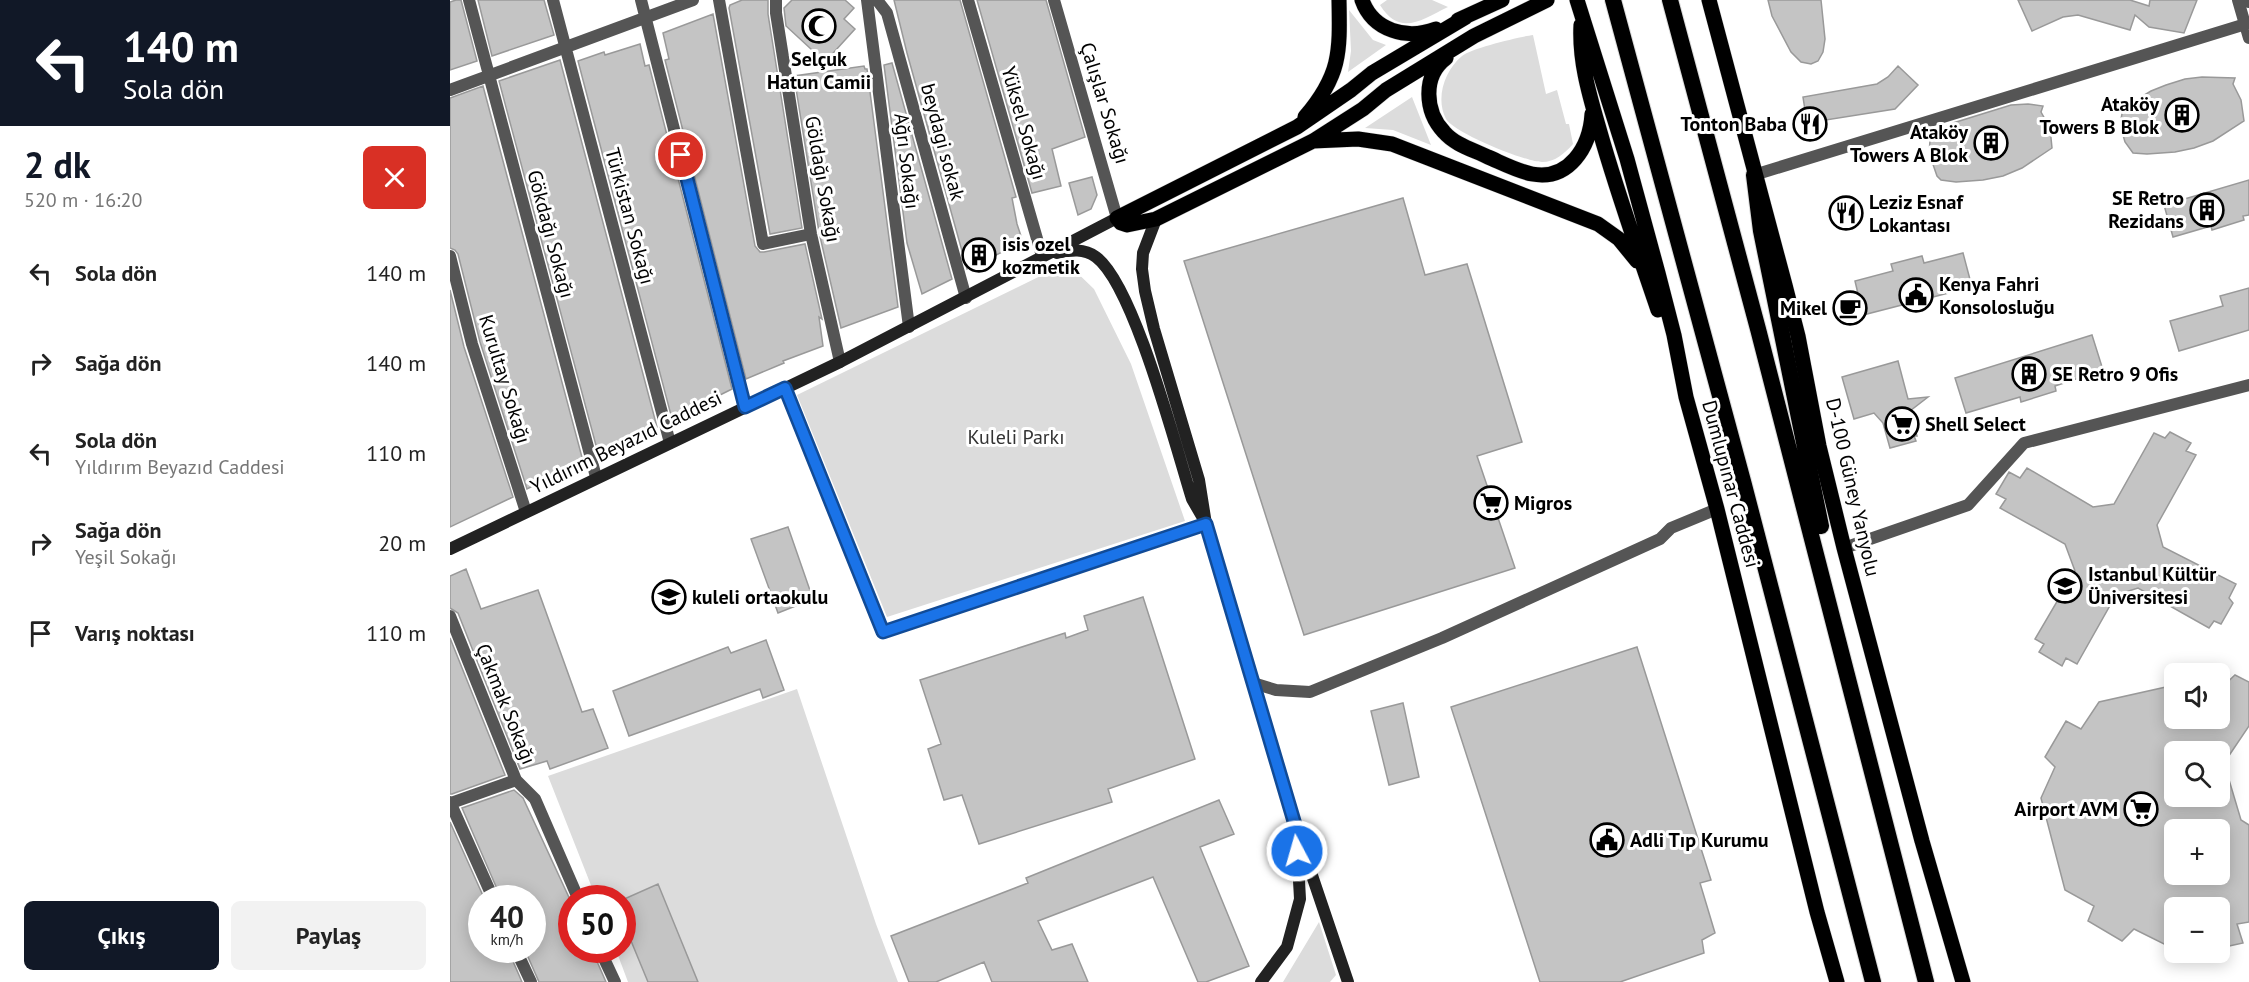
<!DOCTYPE html>
<html lang="tr">
<meta charset="utf-8">
<style>
body{margin:0;font-family:"PT Sans",sans-serif;background:#f2f2f2;color:#222;height:100vh;display:flex;flex-direction:column;font-size:22px;white-space:nowrap}
*{box-sizing:border-box;margin:0}
p{font-size:20px;color:#767676}
.icon{flex:none;width:33px;height:33px;fill:none;stroke:currentColor;stroke-width:2;stroke-linecap:round;stroke-linejoin:round}
.map{position:relative;flex:1;overflow:hidden}
.drawer{display:flex;flex-direction:column;background:#fff;width:450px}
.drawer>*{flex:none}
.guide{background:#111827;color:#fff;overflow:hidden}
.fabs{position:absolute;left:1714px;top:663px;display:grid;gap:12px}
.fabs a{display:grid;place-items:center;width:66px;height:66px;border-radius:9px;background:#fff;box-shadow:0 3px 15px #0003;font-size:30px}
.speed{position:absolute;left:18px;top:885px;display:flex;gap:12px;font-size:30px;font-weight:700;text-align:center}
.speed>*{display:grid;place-content:center;width:78px;height:78px;border-radius:50%;background:#fff;box-shadow:0 3px 15px #0003;line-height:1}
.speed small{font-size:15px;font-weight:400}
.speed .limit{border:9px solid #d22;background:#fff;color:#111}
.pin{position:absolute;display:grid;place-items:center;width:51px;height:51px;color:#fff;margin:-26px;border:3px solid #fff;border-radius:50%;box-shadow:0 2px 6px #0007}
.me{position:absolute;width:66px;margin:-33px;rotate:354deg;stroke-linejoin:round;filter:drop-shadow(0 0 4px #0008)}
.turn{display:flex;align-items:center;gap:21px;height:126px;padding:0 24px;font-size:27px}
.turn .icon{width:78px;height:78px;stroke-width:2.5}
.turn b{display:block;font-size:42px;line-height:51px}
.round{display:grid;place-items:center;flex:none;width:63px;height:63px;border-radius:9px;background:#f2f2f2}
.head{display:flex;align-items:center;justify-content:space-between;height:102px;padding:0 24px}
h1{font-size:36px;font-weight:700;line-height:45px;color:#111827}
.cta{display:flex;gap:12px;margin-top:auto;padding:12px 24px}
.cta a{flex:1;height:69px;border-radius:9px;background:#111827;color:#fff;font-size:24px;font-weight:700;line-height:69px;text-align:center}
.cta a+a{background:#f2f2f2;color:#222}
ul{padding:0;list-style:none}
li{display:flex;align-items:center;gap:18px;height:90px;padding:0 24px}
li div{flex:1}
li b{display:block;font-size:22px}
li em{font-style:normal}
main{display:flex;flex:1;min-height:0}
.map>svg:first-child{display:block}
.green{fill:#dcdcdc}
.building{fill:#c4c4c4;stroke:#999;stroke-width:1.5;fill-rule:evenodd}
.lines{fill:none;stroke-linecap:round;stroke-linejoin:round}
.primary-casing{stroke:#dbdbdb;stroke-width:16}
.trunk-casing{stroke:#dbdbdb;stroke-width:18}
.minor{stroke:#555;stroke-width:12}
.secondary{stroke:#222;stroke-width:12}
.primary{stroke:#000;stroke-width:15}
.trunk{stroke:#000;stroke-width:16}
.route-casing{stroke:#114b97;stroke-width:15}
.route{stroke:#1a73e8;stroke-width:10}
.labels{text-anchor:middle;dominant-baseline:central;stroke-width:6;stroke-linejoin:round;paint-order:stroke}
.poi-label{font-size:20px;font-weight:bold;fill:#000;stroke:#fff;text-anchor:start}
.street-label{font-size:20px;fill:#000;stroke:#fff}
.park-label{font-size:20px;fill:#333;stroke:#fff}
</style>
<main>
<section class="drawer">
<div class="guide">
<div class="turn"><svg class="icon" aria-label="left" viewBox="0 0 24 24"><path d="M17 20v-9H6M10 6l-5 5 5 5"/></svg><div><b>140 m</b>Sola dön</div></div>
</div>
<div class="head"><div><h1>2 dk</h1><p>520 m · 16:20</p></div><a class="round" style="background:#d93025;color:#fff"><svg class="icon" aria-label="close" viewBox="0 0 24 24"><path d="M6 6l12 12M18 6L6 18"/></svg></a></div>
<ul>
<li><svg class="icon" aria-label="left" viewBox="0 0 24 24"><path d="M17 20v-9H6M10 6l-5 5 5 5"/></svg><div><b>Sola dön</b></div><em>140 m</em></li>
<li><svg class="icon" aria-label="right" viewBox="0 0 24 24"><path d="M7 20v-9h11M14 6l5 5-5 5"/></svg><div><b>Sağa dön</b></div><em>140 m</em></li>
<li><svg class="icon" aria-label="left" viewBox="0 0 24 24"><path d="M17 20v-9H6M10 6l-5 5 5 5"/></svg><div><b>Sola dön</b><p>Yıldırım Beyazıd Caddesi</p></div><em>110 m</em></li>
<li><svg class="icon" aria-label="right" viewBox="0 0 24 24"><path d="M7 20v-9h11M14 6l5 5-5 5"/></svg><div><b>Sağa dön</b><p>Yeşil Sokağı</p></div><em>20 m</em></li>
<li><svg class="icon" aria-label="arrive" viewBox="0 0 24 24"><path d="M6 21V4h12l-3 4 3 4H6"/></svg><div><b>Varış noktası</b></div><em>110 m</em></li>
</ul>
<div class="cta"><a>Çıkış</a><a>Paylaş</a></div>
</section>
<div class="map">
<svg width="1799" height="982" viewBox="0 0 1799 982">
<rect width="100%" height="100%" fill="#fff"/>
<!-- green -->
<path class="green" d="M937,0H982L998,7C971,20 950,37 930,5Z
M899,10L923,40L936,45L898,72L901,51Z
M1083,35L1096,94L1107,90L1116,124H1119L1123,144C1114,154 1105,162 1092,162C1076,162 1004,133 996,119C985,98 995,70 1012,56C1022,48 1069,37 1083,35Z
M962,97L981,145L943,130L915,128Z
M617,263L644,289L681,364L735,521L437,617L347,395Z
M347,689L426,924L448,982H178L166,950H172V898H146L98,776Z
M869,922L886,975L880,982H833Z"/>
<!-- building -->
<path class="building" d="M6,0H11L27,61L0,70V2Z
M28,0H94L104,35L42,56Z
M292,0H318V14L352,228L320,234L279,8L280,5Z
M342,0H395L404,8L394,19L405,29L375,62L336,26L334,8Z
M444,0H510L566,197L562,198L567,224L573,242L517,269L457,53Z
M527,0H596L635,137L602,149L611,186L582,193Z
M1318,0H1371L1375,39L1373,52L1368,61L1361,64L1351,62L1341,52L1322,16Z
M1568,0H1680L1699,6L1700,0H1747L1734,33L1699,27L1685,15L1680,30L1628,15L1613,17L1582,31Z
M263,14L305,246L310,252H314L355,244L372,319L369,317L373,346L333,361L334,363L296,379L215,60L219,59L213,33Z
M190,44L195,66L199,65L282,389L222,419L128,61L154,52L155,55Z
M110,60L207,427L148,453L49,81Z
M442,63L502,279L472,294L457,243L434,65Z
M414,66L415,69H417L448,307L391,328L369,232L344,76Z
M1448,66L1468,85L1445,109L1357,123L1353,97L1427,84L1438,77Z
M1752,77L1785,78L1783,84L1791,100L1794,121L1763,141L1744,148L1725,152L1697,154L1683,153L1675,142L1670,125L1673,108L1701,91L1716,85L1735,79Z
M33,86L133,461L77,489L30,342L8,254L5,250L0,248V98Z
M1578,104L1593,106L1591,112L1600,128L1602,148L1572,168L1553,176L1533,180L1506,182L1491,180L1487,176L1479,153L1480,141L1478,138L1503,123L1561,105Z
M642,177L647,195L641,209L628,215L619,183Z
M1799,180V215L1793,216L1794,220L1762,230L1761,226L1723,237L1714,205Z
M953,198L975,275L1017,264L1072,442L1027,456L1065,568L854,635L734,261Z
M1513,253L1522,287L1413,315L1405,281L1443,271L1441,264L1472,256L1474,263Z
M1799,288V330L1729,351L1720,321L1773,306L1770,296Z
M0,290L14,347L63,497L0,527Z
M1642,335L1653,370L1605,386L1606,391L1571,402L1570,397L1516,413L1505,378Z
M1448,361L1458,399L1478,397L1460,411L1467,436H1464L1466,441L1440,448L1433,423L1424,413L1404,419L1392,377Z
M1720,432L1741,443L1736,451L1746,455L1707,525L1713,547L1786,584L1779,598L1783,603L1771,624L1764,621L1759,628L1688,588L1666,595L1627,664L1616,658L1612,666L1589,652L1594,644L1585,639L1625,571L1615,544L1550,508L1556,499L1546,494L1559,472L1570,478L1577,468L1643,507L1664,504L1704,433L1715,438Z
M338,527L363,599L328,613L301,539Z
M16,569L31,609L88,590L132,712L143,709L158,748L100,769L97,761L70,769L8,613L0,608V576Z
M693,597L745,759L658,789L662,802L529,844L512,795L494,800L478,749L491,744L470,680L615,633L616,638L638,630L634,616Z
M0,638L55,775L2,794H0Z
M316,640L334,690L313,698L310,689L179,736L163,691L278,647L281,653Z
M1187,647L1261,880L1250,883L1265,933L1252,940L1254,953L1170,982H1090L1001,707Z
M1785,675L1799,682V726L1774,763L1791,820L1799,825V922L1787,924L1793,943L1770,948V908H1725V940L1714,944L1684,929L1672,941L1638,921L1644,906L1615,890L1591,798L1605,767L1595,757L1616,721L1631,729L1649,702L1725,685V718H1770V689ZM1725,752H1770V796H1725ZM1725,830H1770V874H1725Z
M953,703L969,777L939,785L921,711Z
M64,790L73,798L122,904V950H142L156,982H89L75,950H82V898H51L12,808Z
M769,800L784,834L750,847L799,966L756,982H748L703,877L588,921L602,950L622,944L638,982H542L534,962L486,982H459L441,936L578,883L576,878Z
M0,822L34,898H32V950H58L72,982H0Z
M208,884L248,982H198L172,919V900Z"/>
<g class="lines">
<!-- primary casing -->
<g class="primary-casing">
<path id="primary" d="M912,0C923,31 957,40 986,29
M1127,0L1177,159L1208,273L1224,335L1236,397L1267,509L1367,912L1387,982
M1259,0L1335,285L1348,336L1369,446L1394,548L1472,841L1513,982
M1016,17L922,73L901,90L847,127L667,218L671,223L677,225L706,219L863,141L913,109L936,90L1024,36L1097,0
M1008,20L1052,0
M1131,25C1129,62 1140,97 1150,132C1167,192 1188,251 1208,310
M996,58C972,76 975,112 994,132C1005,145 1024,150 1038,157C1052,163 1067,171 1082,174C1119,181 1140,147 1142,114
M855,117C891,75 890,52 889,0
M863,141L908,139L942,144L1148,224L1169,239L1187,261"/>
</g>
<!-- trunk casing -->
<g class="trunk-casing">
<path id="trunk" d="M1163,0L1293,481L1423,982
M1220,0L1308,329L1476,982
M1304,175L1311,231L1371,526"/>
</g>
<!-- minor -->
<path class="minor" d="M19,0L146,477
M103,0L220,443
M191,0L295,407
M269,0L313,244L361,234
M326,0V13L361,234L390,362
M417,0L459,327
M427,0L437,13L516,298
M518,0L592,256
M604,0L667,218
M1788,0L1799,38
M1798,0L1799,2
M0,90L243,0
M1304,175L1799,23
M0,256L22,344L76,512
M335,388L433,632L756,524
M1394,548L1518,505L1574,443L1799,385
M0,616L66,780L85,799L128,898
M803,683L826,690L860,692L992,638L1210,539L1221,528L1267,509
M0,802L43,898
M1,803L66,780
M66,950L81,982
M150,950L165,982"/>
<!-- secondary -->
<path class="secondary" d="M706,219L693,253L692,269L695,291L704,329L749,480L756,524L846,828L898,982
M607,253C621,250 634,248 646,257C684,285 726,448 742,499L753,518
M0,549L390,362L667,218
M811,982L837,947L850,899L847,844"/>
<!-- primary -->
<use href="#primary" class="primary"/>
<!-- trunk -->
<use href="#trunk" class="trunk"/>
</g>
<g class="lines">
<!-- route casing -->
<g class="route-casing">
<path id="route" d="M231,155L295,407L335,388L433,632L756,524L846,828L847,851"/>
</g>
<!-- route -->
<use href="#route" class="route"/>
</g>
<!-- icons -->
<defs>
<g id="mosque-ring" transform="scale(1.725)"><circle r="9.5" fill="#fff" stroke="#000" stroke-width="1.5"/><path d="M3.5-4.9A6 6 0 1 0 3.5 4.9A5 5 0 1 1 3.5-4.9Z" fill="#000"/></g>
<g id="building-ring" transform="scale(1.725)"><circle r="9.5" fill="#fff" stroke="#000" stroke-width="1.5"/><path d="M-4-6H4V6H1V3H-1V6H-4ZM-2.5-4.3h1.7v1.8h-1.7ZM.8-4.3h1.7v1.8H.8ZM-2.5-1h1.7V.8h-1.7ZM.8-1h1.7V.8H.8Z" fill="#000"/></g>
<g id="restaurant-ring" transform="scale(1.725)"><circle r="9.5" fill="#fff" stroke="#000" stroke-width="1.5"/><path d="M-5-6h1v4h1v-4h1v4h1v-4h1v5L-1.5 .5V6h-2V.5L-5-1ZM5-6V6H3V1.5H1.5Q1.5-4 5-6Z" fill="#000"/></g>
<g id="civic-ring" transform="scale(1.725)"><circle r="9.5" fill="#fff" stroke="#000" stroke-width="1.5"/><path d="M-.6-6.5H3V-4.5H.6V-3L4-1V1h2V6H-6V1h2V-1L-.6-3ZM-1.2 2.5V6h2.4V2.5Z" fill="#000"/></g>
<g id="cafe-ring" transform="scale(1.725)"><circle r="9.5" fill="#fff" stroke="#000" stroke-width="1.5"/><path d="M-5.5-4.5H6V0H3Q3 3.5 0 3.5H-2.5Q-5.5 3.5-5.5 0ZM3-3.2v2h1.7v-2ZM-6 4.5H4V6H-6Z" fill="#000"/></g>
<g id="supermarket-ring" transform="scale(1.725)"><circle r="9.5" fill="#fff" stroke="#000" stroke-width="1.5"/><path d="M-6-5.5h2.5l.6 2H6L4.5 2H-2.5L-4.4-4H-6ZM-1.5 3.2a1.3 1.3 0 1 0 .1 0ZM3 3.2a1.3 1.3 0 1 0 .1 0Z" fill="#000"/></g>
<g id="university-ring" transform="scale(1.725)"><circle r="9.5" fill="#fff" stroke="#000" stroke-width="1.5"/><path d="M0-5L7-2L0 1L-7-2ZM-4 1L0 2.5L4 1V4Q0 6-4 4Z" fill="#000"/></g>
<g id="school-ring" transform="scale(1.725)"><circle r="9.5" fill="#fff" stroke="#000" stroke-width="1.5"/><path d="M0-5L7-2L0 1L-7-2ZM-4 1L0 2.5L4 1V4Q0 6-4 4Z" fill="#000"/></g>
</defs>
<g fill-rule="evenodd">
<use href="#mosque-ring" x="369" y="26"/>
<use href="#building-ring" x="1732" y="115"/>
<use href="#restaurant-ring" x="1360" y="124"/>
<use href="#building-ring" x="1541" y="143"/>
<use href="#building-ring" x="1757" y="210"/>
<use href="#restaurant-ring" x="1396" y="213"/>
<use href="#building-ring" x="529" y="255"/>
<use href="#civic-ring" x="1466" y="295"/>
<use href="#cafe-ring" x="1400" y="308"/>
<use href="#building-ring" x="1579" y="374"/>
<use href="#supermarket-ring" x="1452" y="424"/>
<use href="#supermarket-ring" x="1041" y="503"/>
<use href="#university-ring" x="1615" y="586"/>
<use href="#school-ring" x="219" y="597"/>
<use href="#supermarket-ring" x="1691" y="809"/>
<use href="#civic-ring" x="1157" y="840"/>
</g>
<g class="labels">
<!-- poi labels -->
<g class="poi-label">
<text x="369" y="59" text-anchor="middle">Selçuk<tspan x="369" dy="23">Hatun Camii</tspan></text>
<text x="1709" y="104" text-anchor="end">Ataköy<tspan x="1709" dy="23">Towers B Blok</tspan></text>
<text x="1337" y="124" text-anchor="end">Tonton Baba</text>
<text x="1518" y="132" text-anchor="end">Ataköy<tspan x="1518" dy="23">Towers A Blok</tspan></text>
<text x="1734" y="198" text-anchor="end">SE Retro<tspan x="1734" dy="23">Rezidans</tspan></text>
<text x="1419" y="202">Leziz Esnaf<tspan x="1419" dy="23">Lokantası</tspan></text>
<text x="552" y="244">isis ozel<tspan x="552" dy="23">kozmetik</tspan></text>
<text x="1489" y="284">Kenya Fahri<tspan x="1489" dy="23">Konsolosluğu</tspan></text>
<text x="1377" y="308" text-anchor="end">Mikel</text>
<text x="1602" y="374">SE Retro 9 Ofis</text>
<text x="1475" y="424">Shell Select</text>
<text x="1064" y="503">Migros</text>
<text x="1638" y="574">Istanbul Kültür<tspan x="1638" dy="23">Üniversitesi</tspan></text>
<text x="242" y="597">kuleli ortaokulu</text>
<text x="1668" y="809" text-anchor="end">Airport AVM</text>
<text x="1180" y="840">Adli Tıp Kurumu</text>
</g>
<!-- street labels -->
<g class="street-label">
<text transform="translate(655 103) rotate(73)">Çalışlar Sokağı</text>
<text transform="translate(574 123) rotate(74)">Yüksel Sokağı</text>
<text transform="translate(493 142) rotate(75)">beydagi sokak</text>
<text transform="translate(457 161) rotate(83)">Ağrı Sokağı</text>
<text transform="translate(373 179) rotate(80)">Göldağı Sokağı</text>
<text transform="translate(180 216) rotate(75)">Türkistan Sokağı</text>
<text transform="translate(101 234) rotate(75)">Gökdağı Sokağı</text>
<text transform="translate(55 379) rotate(73)">Kurultay Sokağı</text>
<text transform="translate(176 442) rotate(-26)">Yıldırım Beyazıd Caddesi</text>
<text transform="translate(1281 484) rotate(75)">Dumlupınar Caddesi</text>
<text transform="translate(1403 487) rotate(77)">D-100 Güney Yanyolu</text>
<text transform="translate(56 704) rotate(68)">Çakmak Sokağı</text>
</g>
<!-- park labels -->
<g class="park-label">
<text x="566" y="437">Kuleli Parkı</text>
</g>
</g>
</svg>
<div class="fabs">
<a><svg class="icon" aria-label="sound" viewBox="0 0 24 24"><path d="M4 9h4l5-4v14l-5-4H4zM17 9q2 3 0 6"/></svg></a>
<a><svg class="icon" aria-label="search" viewBox="0 0 24 24"><circle cx="10" cy="10" r="6"/><path d="M15 15l6 6"/></svg></a>
<a>+</a>
<a>−</a>
</div>
<div class="speed"><div>40<small>km/h</small></div><div class="limit">50</div></div>
<div class="pin" style="left:231px;top:155px;background:#d93025"><svg class="icon" aria-label="arrive" viewBox="0 0 24 24"><path d="M6 21V4h12l-3 4 3 4H6"/></svg></div>
<svg class="me" style="left:847px;top:851px" viewBox="-20 -20 40 40"><circle r="17" fill="#1a73e8" stroke="#fff" stroke-width="3"/><path d="M0-11L8 9 0 5-8 9z" fill="#fff"/></svg>
</div>
</main>
